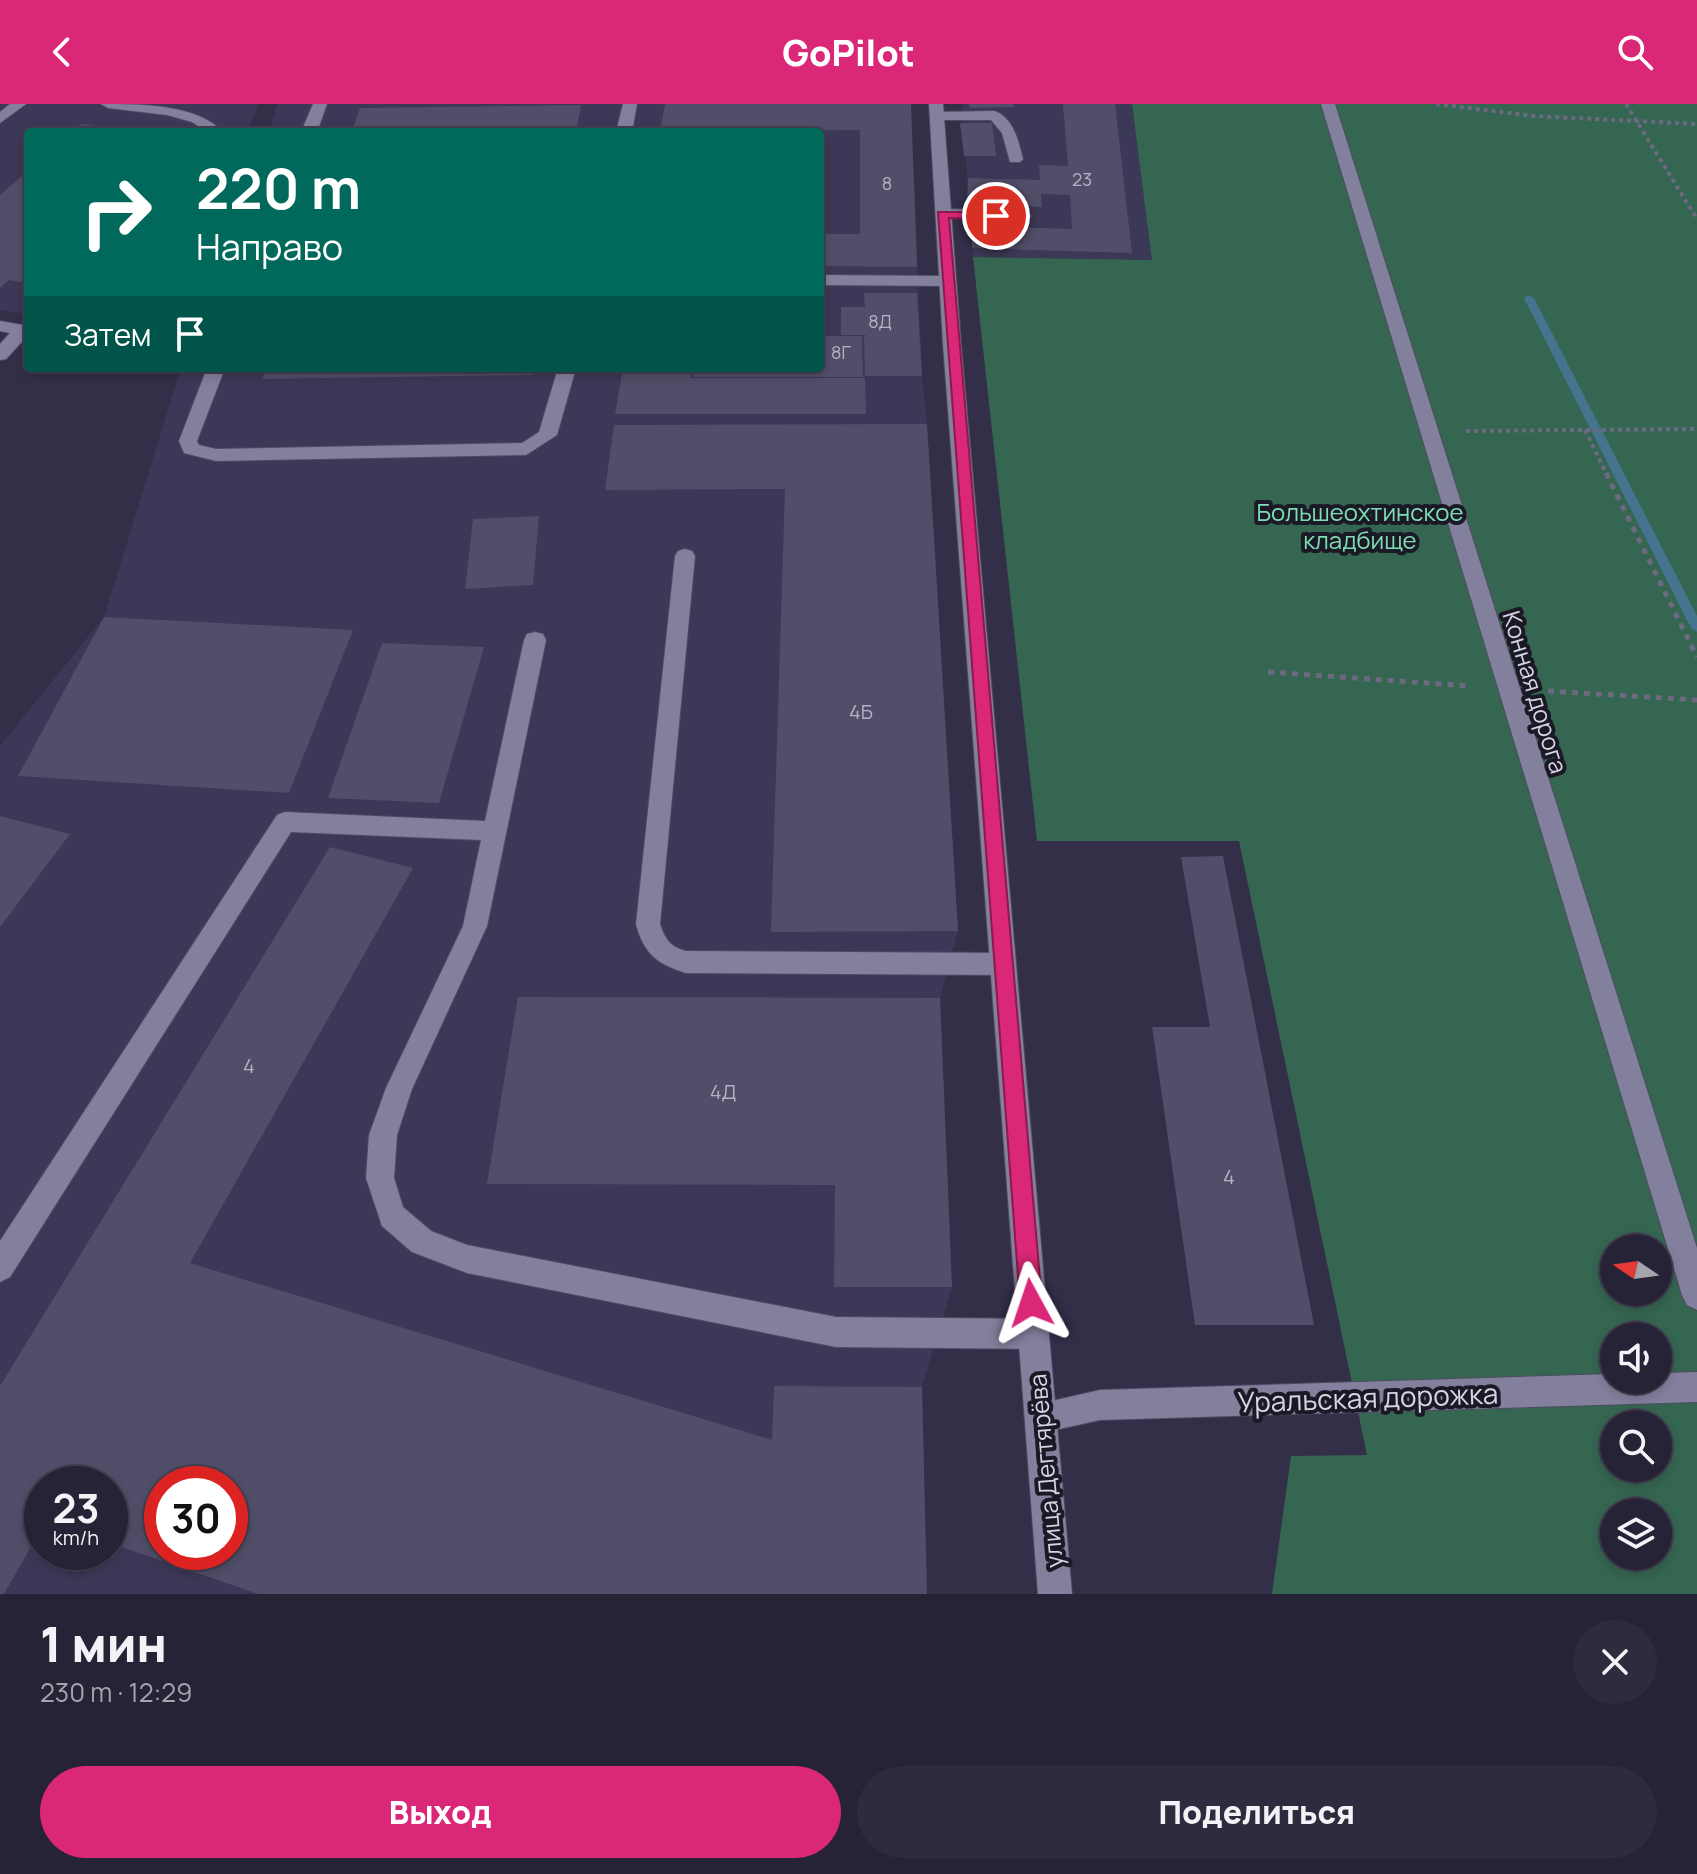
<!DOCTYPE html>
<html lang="ru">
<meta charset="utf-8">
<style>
body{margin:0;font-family:Manrope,sans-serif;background:#2e2b3f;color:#f1f3f6;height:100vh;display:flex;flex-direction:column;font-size:30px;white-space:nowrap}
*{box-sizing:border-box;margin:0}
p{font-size:26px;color:#a4a4ad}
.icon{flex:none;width:44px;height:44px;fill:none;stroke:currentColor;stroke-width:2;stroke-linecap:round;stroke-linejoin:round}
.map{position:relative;height:1490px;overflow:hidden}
.sheet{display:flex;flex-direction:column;background:#262337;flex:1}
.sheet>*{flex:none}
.hud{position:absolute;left:24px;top:24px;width:800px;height:244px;border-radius:8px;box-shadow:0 4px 12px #0003,0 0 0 2px #424052;background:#00695c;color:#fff;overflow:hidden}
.needle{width:52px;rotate:283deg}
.tools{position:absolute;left:1600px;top:1130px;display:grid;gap:16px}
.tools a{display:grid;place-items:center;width:72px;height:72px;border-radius:50%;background:#262337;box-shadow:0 4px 12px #0003,0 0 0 2px #424052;font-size:40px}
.speed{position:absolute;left:24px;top:1362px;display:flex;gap:16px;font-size:40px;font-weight:700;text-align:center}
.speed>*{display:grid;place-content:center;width:104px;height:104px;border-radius:50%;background:#262337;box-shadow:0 4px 12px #0003,0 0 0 2px #424052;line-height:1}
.speed small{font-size:20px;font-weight:400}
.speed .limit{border:12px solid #d22;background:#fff;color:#111}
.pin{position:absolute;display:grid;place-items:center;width:68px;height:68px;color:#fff;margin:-34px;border:4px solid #fff;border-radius:50%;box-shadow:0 2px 8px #0007}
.me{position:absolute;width:88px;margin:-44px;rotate:355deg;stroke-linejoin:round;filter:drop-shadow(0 0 6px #0008)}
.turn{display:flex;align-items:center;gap:28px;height:168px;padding:0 40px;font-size:36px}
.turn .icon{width:104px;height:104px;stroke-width:2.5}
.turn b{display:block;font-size:56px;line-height:68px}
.then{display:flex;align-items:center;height:76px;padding:0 40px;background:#0003;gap:16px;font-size:30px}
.round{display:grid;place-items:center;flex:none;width:84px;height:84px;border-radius:42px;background:#2e2b3f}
.summary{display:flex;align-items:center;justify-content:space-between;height:136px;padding:0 40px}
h1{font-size:48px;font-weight:800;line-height:60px}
.button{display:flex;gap:16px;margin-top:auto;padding:16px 40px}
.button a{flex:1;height:92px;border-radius:48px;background:#db2777;color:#fff;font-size:32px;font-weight:800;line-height:92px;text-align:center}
.button a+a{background:#2e2b3f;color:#f1f3f6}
header{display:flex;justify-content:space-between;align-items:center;height:104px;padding:0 40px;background:#db2777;color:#fff;font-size:36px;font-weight:800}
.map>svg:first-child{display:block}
.built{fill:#3c3857;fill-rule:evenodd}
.green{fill:#356651;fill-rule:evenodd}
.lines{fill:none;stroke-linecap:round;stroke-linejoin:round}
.stream{fill:#46748f;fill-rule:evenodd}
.building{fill:#514e69;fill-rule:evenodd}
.lane-casing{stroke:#4f4c61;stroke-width:2}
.street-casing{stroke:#4f4c61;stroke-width:2}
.path-far1{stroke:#6d6980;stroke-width:4;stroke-dasharray:4 4;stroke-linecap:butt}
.path{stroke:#6d6980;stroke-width:5;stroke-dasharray:6 6;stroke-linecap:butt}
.lane{fill:#83809d;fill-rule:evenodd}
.street{fill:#83809d;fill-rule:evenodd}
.route{fill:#db2777;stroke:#8e194d;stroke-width:2}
.labels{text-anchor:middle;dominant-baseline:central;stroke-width:8;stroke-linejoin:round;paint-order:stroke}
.far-number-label{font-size:18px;fill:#b5b2c5}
.number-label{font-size:20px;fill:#b5b2c5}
.park-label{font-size:24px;fill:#7dddb3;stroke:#1b1925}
.street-label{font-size:24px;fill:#d6d4e4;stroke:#1b1925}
.near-street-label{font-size:28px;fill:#d6d4e4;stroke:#1b1925}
</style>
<header><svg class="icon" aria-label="back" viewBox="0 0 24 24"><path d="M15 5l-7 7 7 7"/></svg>GoPilot<svg class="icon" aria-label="search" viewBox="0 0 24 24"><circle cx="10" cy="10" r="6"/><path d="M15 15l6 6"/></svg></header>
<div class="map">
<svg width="1697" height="1490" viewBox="0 0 1697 1490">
<rect width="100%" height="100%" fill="#332f49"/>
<!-- built -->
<path class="built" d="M0,0H258L248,28H28V210L0,206Z
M277,0H911L922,272L927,320L958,827L940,894L952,1183L922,1283L927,1490H0V642L104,513L181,264H820V28H269ZM42,1380H110V1448H42ZM162,1380H230V1448H162Z
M962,0H1132L1153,156L973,153Z"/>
<!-- green -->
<path class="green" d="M1132,0H1697V1490H1272L1291,1352L1367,1351L1239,737H1037L973,153L1152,156ZM1614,1144H1658V1188H1614ZM1614,1232H1658V1276H1614ZM1614,1320H1658V1364H1614ZM1614,1408H1658V1452H1614Z"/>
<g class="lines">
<!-- stream -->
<path class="stream" d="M1529,191L1534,194L1697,512V528L1691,524L1524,194Z"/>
</g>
<!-- building -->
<path class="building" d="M665,0H911L917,163L820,162V130H860V26L660,28Z
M969,0H1014V3L970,4Z
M1063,0H1115L1132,149L972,144V122L1072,125L1070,91L1041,90L1042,103L967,100L968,74L1040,76L1039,61L1068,62Z
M581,1L576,28H352L360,4Z
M960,19H992L996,52H964Z
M81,20L126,26V28H72Z
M28,67V179L9,176L0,184V91Z
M864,189H917L922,272H865L864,232L867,231H841V203H865Z
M820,232H862L863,273H693L694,264H820Z
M266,264H534L533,271L262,275Z
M623,264H692L691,274H865L866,310H615Z
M927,320L958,827L771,828L785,385L605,386L614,321Z
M539,412L533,481L465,485L473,415Z
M104,513L353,526L289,689L18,672Z
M382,539L484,543L439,699L328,694Z
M0,712L70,730L0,823Z
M330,743L413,764L190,1159L772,1336L774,1282L922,1283L927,1490H258L110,1439V1380H42V1423L4,1490H0V1282ZM162,1380H230V1448H162Z
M1223,752L1314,1221H1195L1152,923H1210L1181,753Z
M518,893L940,894L952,1183H834L835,1081L487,1080Z"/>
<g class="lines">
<!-- lane casing -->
<g class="lane-casing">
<path id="lane" d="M10,0H26L0,19V8Z
M101,0C139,0 197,0 223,28H207L192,18L167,11L108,4Z
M313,0H327L317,28H301Z
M623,0H637L632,28H616Z
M1321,0H1335L1697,1144V1206L1687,1201L1682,1191Z
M995,7C1014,15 1018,36 1023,55L1020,58H1010L1002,29L991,16H937L930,12L937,8Z
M943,105L1023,107L1031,112L1023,117L937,113V107Z
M820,171L947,172L955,177L947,182L820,181Z
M0,217L28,222V231L6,255L0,256V240L10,229L0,227Z
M207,264H225L197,337L199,341L216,345L522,339L539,328L558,264H576L557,331L526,351L216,357L184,349L179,337Z
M685,445L692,447L695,452L660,820C665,835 670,843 686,847L1003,849L1012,852L1016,860L1012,868L1003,871L686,869C657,860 644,850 636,820L675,452L678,447Z
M535,528L543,530L546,536L487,822L412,985L397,1031L394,1074L403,1103L431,1127L467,1141L836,1213L1034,1215L1045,1219L1049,1230L1045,1241L1034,1245L836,1243L467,1169L412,1148L382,1122L366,1074L369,1031L386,984L463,822L481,736L291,728L10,1173L0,1178V1137L277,711L285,708L485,717L524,536L527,530Z
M1697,1268V1298L1100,1316L1041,1329L1030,1324L1025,1313L1030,1302L1100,1286L1614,1270V1276H1658V1269Z"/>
</g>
<!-- street casing -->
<g class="street-casing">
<path id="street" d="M929,0H943L961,240L1072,1490H1038L943,240Z"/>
</g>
<!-- path-far1 -->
<path class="path-far1" d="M1436,0L1533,12L1697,20
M1626,0L1697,115
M1585,326L1607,371
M1466,327L1697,325"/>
<!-- path -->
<path class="path" d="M1606,369L1697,553
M1268,568L1470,582
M1548,587L1697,596"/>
<!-- lane -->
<use href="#lane" class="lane"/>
<!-- street -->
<use href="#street" class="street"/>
</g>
<!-- route -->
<path class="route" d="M938,108H996L1003,112L996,115L949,114L1042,1199L1039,1207L1031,1210L1023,1207L1020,1199Z"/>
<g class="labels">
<!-- far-number labels -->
<g class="far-number-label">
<text x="1082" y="75">23</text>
<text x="887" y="79">8</text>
<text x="880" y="217">8Д</text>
<text x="841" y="248">8Г</text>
</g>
<!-- number labels -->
<g class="number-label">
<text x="861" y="607">4Б</text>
<text x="249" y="961">4</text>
<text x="723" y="987">4Д</text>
<text x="1229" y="1072">4</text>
</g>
<!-- park labels -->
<g class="park-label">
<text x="1360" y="407">Большеохтинское<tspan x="1360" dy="28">кладбище</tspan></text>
</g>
<!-- street labels -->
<g class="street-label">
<text transform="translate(1536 588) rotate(73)">Конная дорога</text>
<text transform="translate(1045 1367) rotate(-95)">улица Дегтярёва</text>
</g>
<!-- near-street labels -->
<g class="near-street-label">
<text transform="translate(1368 1293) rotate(-2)">Уральская дорожка</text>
</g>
</g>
</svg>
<div class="tools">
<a><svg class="needle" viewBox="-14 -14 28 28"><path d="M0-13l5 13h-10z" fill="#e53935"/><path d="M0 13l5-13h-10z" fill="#a4a4ad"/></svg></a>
<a><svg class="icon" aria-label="sound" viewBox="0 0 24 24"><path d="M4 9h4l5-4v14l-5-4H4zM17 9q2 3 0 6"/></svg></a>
<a><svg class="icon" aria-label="search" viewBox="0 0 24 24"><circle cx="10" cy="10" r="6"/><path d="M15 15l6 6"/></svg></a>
<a><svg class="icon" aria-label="layers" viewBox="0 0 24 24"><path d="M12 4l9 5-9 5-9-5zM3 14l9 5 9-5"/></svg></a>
</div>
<div class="speed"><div>23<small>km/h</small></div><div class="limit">30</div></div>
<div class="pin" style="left:996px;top:112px;background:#d93025"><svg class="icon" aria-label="arrive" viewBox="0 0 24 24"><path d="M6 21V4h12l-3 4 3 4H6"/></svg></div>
<svg class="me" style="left:1031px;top:1199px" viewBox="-20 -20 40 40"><path d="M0-17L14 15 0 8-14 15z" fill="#db2777" stroke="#fff" stroke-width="4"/></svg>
<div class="hud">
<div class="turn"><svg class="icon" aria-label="right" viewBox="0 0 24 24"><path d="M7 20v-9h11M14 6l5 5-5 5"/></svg><div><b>220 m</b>Направо</div></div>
<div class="then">Затем<svg class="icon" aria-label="arrive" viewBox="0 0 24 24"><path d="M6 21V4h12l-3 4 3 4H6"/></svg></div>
</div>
</div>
<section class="sheet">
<div class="summary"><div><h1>1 мин</h1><p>230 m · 12:29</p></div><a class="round"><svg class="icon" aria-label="close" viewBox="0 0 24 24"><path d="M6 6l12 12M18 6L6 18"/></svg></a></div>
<div class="button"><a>Выход</a><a>Поделиться</a></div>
</section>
